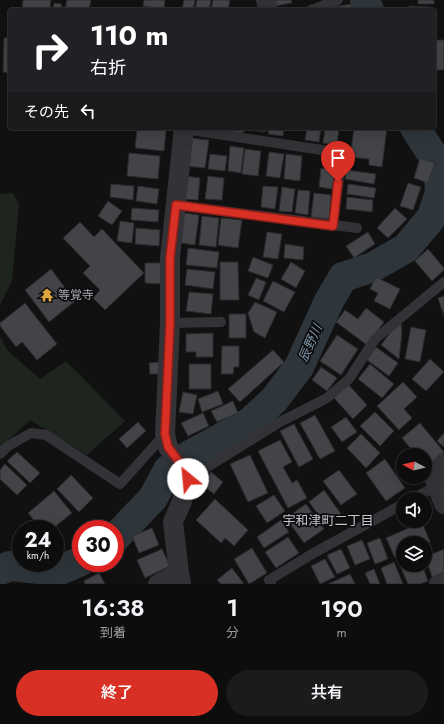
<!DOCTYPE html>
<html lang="ja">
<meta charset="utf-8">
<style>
body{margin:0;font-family:Jost,"Noto Sans JP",sans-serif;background:#1b1b1c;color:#f1f3f6;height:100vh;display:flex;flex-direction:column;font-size:15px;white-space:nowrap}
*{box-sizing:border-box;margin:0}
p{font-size:13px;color:#9a9c9e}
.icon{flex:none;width:22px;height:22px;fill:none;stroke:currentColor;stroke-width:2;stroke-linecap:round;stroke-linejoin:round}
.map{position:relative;height:584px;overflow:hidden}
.sheet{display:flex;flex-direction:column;background:#0d0d0e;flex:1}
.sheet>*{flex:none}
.hud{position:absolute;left:8px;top:8px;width:428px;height:122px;border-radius:4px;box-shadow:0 4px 16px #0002,0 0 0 1px #2d2d2e;background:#202124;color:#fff;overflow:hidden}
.needle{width:26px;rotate:277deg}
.fabs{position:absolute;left:396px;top:448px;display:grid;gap:8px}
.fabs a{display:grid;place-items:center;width:36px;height:36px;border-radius:50%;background:#0d0d0e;box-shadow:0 4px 16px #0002,0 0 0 1px #2d2d2e;font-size:20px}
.speed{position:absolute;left:12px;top:520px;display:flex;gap:8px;font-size:20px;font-weight:700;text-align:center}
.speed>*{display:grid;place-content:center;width:52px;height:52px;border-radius:50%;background:#0d0d0e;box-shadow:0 4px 16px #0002,0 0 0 1px #2d2d2e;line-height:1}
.speed small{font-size:10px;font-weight:400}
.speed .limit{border:6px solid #d22;background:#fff;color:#111}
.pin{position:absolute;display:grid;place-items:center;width:34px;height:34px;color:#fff;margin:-41px -17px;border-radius:50% 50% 50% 0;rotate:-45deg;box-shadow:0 0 4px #0007}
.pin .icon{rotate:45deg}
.me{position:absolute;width:44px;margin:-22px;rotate:332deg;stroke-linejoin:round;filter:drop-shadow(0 0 3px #0008)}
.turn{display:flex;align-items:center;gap:14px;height:84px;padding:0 16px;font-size:18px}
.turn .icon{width:52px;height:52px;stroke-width:2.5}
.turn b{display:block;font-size:28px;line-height:34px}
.then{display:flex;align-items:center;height:38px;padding:0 16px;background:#0003;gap:8px;font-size:15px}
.eta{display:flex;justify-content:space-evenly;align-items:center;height:68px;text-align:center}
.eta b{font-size:24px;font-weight:600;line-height:28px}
.button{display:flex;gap:8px;margin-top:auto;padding:8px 16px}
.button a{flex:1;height:46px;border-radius:24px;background:#d93025;color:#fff;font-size:16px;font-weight:600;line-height:46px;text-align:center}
.button a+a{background:#1b1b1c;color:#f1f3f6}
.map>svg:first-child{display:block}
.green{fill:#1e241e}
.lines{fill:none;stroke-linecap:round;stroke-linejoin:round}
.river{stroke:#2e363b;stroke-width:30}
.building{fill:#434447;stroke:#2b2b2e}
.lane{stroke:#333337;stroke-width:10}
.street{stroke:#333337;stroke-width:20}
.route-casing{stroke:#8d1f18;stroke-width:10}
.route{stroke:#d93025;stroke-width:7}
.labels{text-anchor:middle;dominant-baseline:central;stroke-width:3.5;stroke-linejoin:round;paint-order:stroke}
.poi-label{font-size:12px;fill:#a4a8b1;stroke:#0c0c0d;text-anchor:start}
.water-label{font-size:13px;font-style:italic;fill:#7e96a9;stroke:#0c0c0d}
.neighbourhood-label{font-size:13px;fill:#c4c7ce;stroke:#0c0c0d}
</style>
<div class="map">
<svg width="444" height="584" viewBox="0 0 444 584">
<rect width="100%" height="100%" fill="#111112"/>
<!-- green -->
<path class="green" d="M13,193L19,205L12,281L0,305V194Z
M0,336L7,350L40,379L66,361L125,421L87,455L30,420L0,448Z"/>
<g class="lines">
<!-- river -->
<path class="river" d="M365,0L369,10
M115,538L153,498L168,470L190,455L249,423L274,400L299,367L329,301L343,277L373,267L406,248L432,217L440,192L438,163L415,128
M0,570L10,566L58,571L81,561"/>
</g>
<!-- building -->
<path class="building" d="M23,0H51L50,8L41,7L40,10H22Z
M67,0H91L89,10H65Z
M144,0H165L164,9L143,6Z
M184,0H195L193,10H182Z
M197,0H211L209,10H195Z
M213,0H230L228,10H211Z
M274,0H291L292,3L275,6Z
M418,0H434V4H418Z
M54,3L62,4L61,10H53Z
M351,4L352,10H323L322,9Z
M409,6L428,7V10H409Z
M4,38H10V73L3,72Z
M434,40H444V70H434Z
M137,128L166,130L164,151L135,148Z
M227,128H244L243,133L227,131Z
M250,128H266L265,132L250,130Z
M269,128H284L283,136L268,134Z
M307,128H321L319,142L305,140Z
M325,128H339L337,145L323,143Z
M354,128H387L382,167L369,165V159L350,157Z
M189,138L209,140L205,168L185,166Z
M230,146L244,148L241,173L228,171Z
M245,149L261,151L258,176L242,174Z
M269,152L284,154L280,178L266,176Z
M129,153L160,156L158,179L127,176Z
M210,154L227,156L225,171L208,169Z
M286,154L302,156L300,181L284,179Z
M420,158L435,163L428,183L414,178Z
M321,168L335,170L332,189L319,187Z
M346,170L376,174L374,184L345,179Z
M186,176L200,178L198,200L183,199Z
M208,176L224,178L222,200L205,199Z
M408,183L421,187L413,210L400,206Z
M111,184L134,186L133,200L110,197Z
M348,184L376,188L374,198L347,194Z
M138,186L159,189L157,204L136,201Z
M263,186L278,187L275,209L261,207Z
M282,187L295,189L292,212L279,211Z
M298,190L310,191L308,215L295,213Z
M314,193L331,195L329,219L311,217Z
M347,197L373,200L372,212L346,209Z
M108,201L122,211L112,225L98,216Z
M132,208L159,210L158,222L131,220Z
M395,208L407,219L388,238L377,228Z
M184,213L199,215L195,245L181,243Z
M202,216L219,218L216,247L199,245Z
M221,218L242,220L238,248L218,245Z
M120,221L134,223L132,243L117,241Z
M80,222L94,237L102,229L144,273L105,310L93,298L100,290L83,273L90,266L63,238Z
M136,228L160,230L159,246L135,244Z
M267,232L282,234L278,259L263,257Z
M368,232L375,244L354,258L346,246Z
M285,244L304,247L303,260L284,258Z
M188,248L219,252L217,268L186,265Z
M428,249L444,268V270L432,281L415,261Z
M253,257L273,265L268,278L248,271Z
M220,262H238L239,300H220Z
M291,262L305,271L296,288L281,279Z
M145,263H163V284L145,283Z
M51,269L75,301L49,322L25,290Z
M187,269L215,272L213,289L185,285Z
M376,277L400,289L390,309L374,301L378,293L370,289Z
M256,278L266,282L259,300L248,295Z
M273,281L295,292L284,312L263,301Z
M189,292L213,294L211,314L186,311Z
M444,296V316L438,298Z
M255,302L277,312L265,338L254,332L248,313Z
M25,303L57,344L37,360L22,342L16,347L0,326V323Z
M366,308L384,322L367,345L336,322L345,310L358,319Z
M229,314H246V338H229Z
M401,323L402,333L399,359L381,345L390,333Z
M411,327L426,330L420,362L405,359Z
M213,333V357H196V352H186V334Z
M337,335L358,349L341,375L320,361Z
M222,346H239V367H234L233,374H221Z
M376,347L398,363L389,376L367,360Z
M273,350L284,362L240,402L228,389Z
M430,359L444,372L426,391L412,379Z
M161,362V374H150L149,363Z
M189,364H211V389H189Z
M370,364L394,384L382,398L358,379Z
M321,367L337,378L327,391L312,380Z
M403,382L417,397L404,409L412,418L399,430L377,406Z
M348,384L367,405L353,419L334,398Z
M218,391L223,404L202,412L198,399Z
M183,392L197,395L193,414L179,412Z
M233,401L238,413L217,422L211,411Z
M375,412L394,431L380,446L360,426Z
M203,413L209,426L188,436L181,423Z
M315,415L335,451L320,459L300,423Z
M346,417L357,432L342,442L331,427Z
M138,422L146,431L127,448L119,439Z
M420,423L444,452L426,467L425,455H416L402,438Z
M294,424L313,459L299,467L280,431Z
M444,433V447L437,441Z
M361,434L380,453L366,468L347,448Z
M280,440L292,462L283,467L292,483L297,480L307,498L288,508L258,451Z
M17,452L40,473L30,483L7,461Z
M250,455L268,493L248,502L230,464Z
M385,459L405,488L386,501L366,473Z
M5,464L27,485L17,495L0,479V470Z
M339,470L357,494L341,505L323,481Z
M211,472L223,482L214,494L201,484Z
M71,475L93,498L79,512L57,489Z
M324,490L341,514L326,525L309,502Z
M54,491L72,513L52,529H41L28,513Z
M274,495L285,511L267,523L256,506Z
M215,499L248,530L234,546L225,538L221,543L196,520Z
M306,504L324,529L304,543L286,518Z
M281,520L289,532L264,548L257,537Z
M422,522L430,542L425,544L403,543V554L395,558L386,538Z
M152,528L159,545L139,553L132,536Z
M288,537L299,553L276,568L265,552Z
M380,538L388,559L375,564L367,543Z
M362,540L370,559L355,565L347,546Z
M252,548L267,573L249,584L234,559Z
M162,549L170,566L145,578L137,560Z
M341,549L350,568L337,574L327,555Z
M444,549V574L433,579L425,557Z
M325,559L335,577L320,584L311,566Z
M403,559V565H422L428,581L420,584H408L398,561Z
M394,562L403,584H387L381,568Z
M232,568L244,584H221L217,580Z
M374,569L380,584H370L365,573Z
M99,573L105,584H85L84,581Z
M350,574L355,584H328Z"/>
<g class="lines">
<!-- lane -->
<path class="lane" d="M311,10L338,0
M184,129L342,153L333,226
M176,205L357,228
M170,323L221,322
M0,454L8,446L31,433L46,435L120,484L165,434
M188,479L280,422L327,398L349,379L375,339L444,282
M412,499L437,486
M271,584L269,580L312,554L403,504"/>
<!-- street -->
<path class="street" d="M266,0L268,10
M444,463L434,478L444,504
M158,584L179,573
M181,584L179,573L173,522L182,501L188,479L186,471L168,447L165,434L170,323V258L184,128
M439,584L444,582"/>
</g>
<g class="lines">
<!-- route casing -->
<g class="route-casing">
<path id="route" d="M188,479L186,471L168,447L165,434L170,323V258L176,205L333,226L338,182"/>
</g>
<!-- route -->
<use href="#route" class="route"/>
</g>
<!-- icons -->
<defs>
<g id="temple-bare" transform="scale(1.08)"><path d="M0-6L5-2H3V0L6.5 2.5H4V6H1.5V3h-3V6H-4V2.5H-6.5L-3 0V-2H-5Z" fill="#dca43f" stroke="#0c0c0d" stroke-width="2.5" paint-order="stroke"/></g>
</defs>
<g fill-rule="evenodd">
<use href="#temple-bare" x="47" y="295"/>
</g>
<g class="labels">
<!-- poi labels -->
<g class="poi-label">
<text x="58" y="295">等覚寺</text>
</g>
<!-- water labels -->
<g class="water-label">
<text transform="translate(310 343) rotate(-66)">辰野川</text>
</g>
<!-- neighbourhood labels -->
<g class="neighbourhood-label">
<text x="328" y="520">宇和津町二丁目</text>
</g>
</g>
</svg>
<div class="fabs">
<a><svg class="needle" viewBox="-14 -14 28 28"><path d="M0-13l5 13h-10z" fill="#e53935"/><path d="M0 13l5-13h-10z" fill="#9a9c9e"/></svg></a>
<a><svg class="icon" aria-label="sound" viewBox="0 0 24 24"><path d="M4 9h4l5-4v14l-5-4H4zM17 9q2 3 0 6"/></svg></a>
<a><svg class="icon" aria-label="layers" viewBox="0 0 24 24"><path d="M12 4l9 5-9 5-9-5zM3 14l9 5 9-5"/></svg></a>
</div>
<div class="speed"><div>24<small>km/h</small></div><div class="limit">30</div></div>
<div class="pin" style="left:338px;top:182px;background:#d93025"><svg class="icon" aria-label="arrive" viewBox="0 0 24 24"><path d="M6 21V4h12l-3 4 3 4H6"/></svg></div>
<svg class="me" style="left:188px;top:479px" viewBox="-20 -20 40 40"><circle r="19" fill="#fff"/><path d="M0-13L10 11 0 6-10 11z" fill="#d93025"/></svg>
<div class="hud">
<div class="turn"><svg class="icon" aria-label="right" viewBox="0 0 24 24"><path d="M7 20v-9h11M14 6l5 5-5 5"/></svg><div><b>110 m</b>右折</div></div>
<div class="then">その先<svg class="icon" aria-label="left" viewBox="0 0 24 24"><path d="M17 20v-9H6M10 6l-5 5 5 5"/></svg></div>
</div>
</div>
<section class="sheet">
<div class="eta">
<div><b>16:38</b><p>到着</p></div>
<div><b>1</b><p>分</p></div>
<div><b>190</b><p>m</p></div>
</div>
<div class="button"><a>終了</a><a>共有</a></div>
</section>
